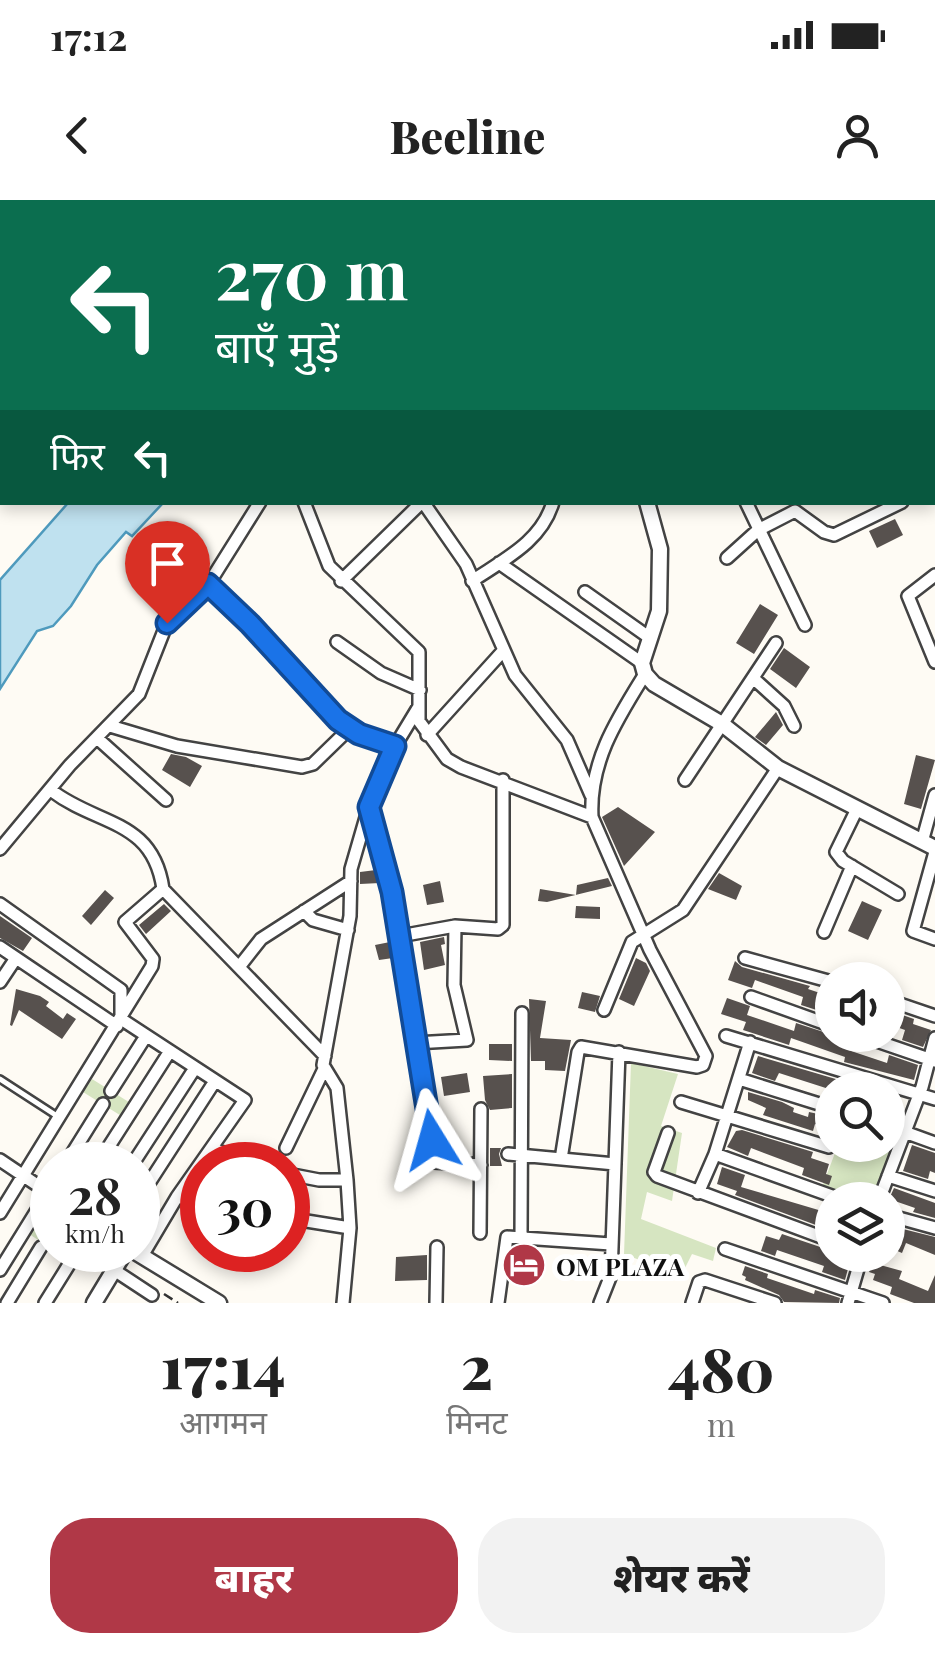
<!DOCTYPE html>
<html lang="hi">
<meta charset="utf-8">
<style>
body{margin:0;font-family:"Playfair Display","Noto Sans Devanagari",serif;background:#f2f2f2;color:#222;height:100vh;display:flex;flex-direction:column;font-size:38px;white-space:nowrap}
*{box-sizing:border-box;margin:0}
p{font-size:32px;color:#767676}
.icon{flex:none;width:55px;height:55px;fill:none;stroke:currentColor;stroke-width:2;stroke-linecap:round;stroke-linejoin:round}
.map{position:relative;height:1103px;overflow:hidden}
.side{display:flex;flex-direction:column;background:#fff;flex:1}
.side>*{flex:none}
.hud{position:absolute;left:0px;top:0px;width:935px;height:305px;box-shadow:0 5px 15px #0003;background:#0b6e4f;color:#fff;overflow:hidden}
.buttons{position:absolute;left:815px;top:762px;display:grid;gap:20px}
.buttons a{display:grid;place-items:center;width:90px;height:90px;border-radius:50%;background:#fff;box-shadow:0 5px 15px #0003;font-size:50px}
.speed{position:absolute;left:30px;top:942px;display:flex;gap:20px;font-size:50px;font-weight:700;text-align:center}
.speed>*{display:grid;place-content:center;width:130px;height:130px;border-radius:50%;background:#fff;box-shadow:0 5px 15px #0003;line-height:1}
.speed small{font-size:25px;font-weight:400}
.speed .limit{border:15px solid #d22;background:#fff;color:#111}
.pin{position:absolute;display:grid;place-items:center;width:85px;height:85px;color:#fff;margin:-102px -42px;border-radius:50% 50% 50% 0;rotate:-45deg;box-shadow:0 0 10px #0007}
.pin .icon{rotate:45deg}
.me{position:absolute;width:110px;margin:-55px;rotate:352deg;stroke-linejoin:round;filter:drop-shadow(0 0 8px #0008)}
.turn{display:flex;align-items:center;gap:35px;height:210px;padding:0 50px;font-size:45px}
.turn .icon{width:130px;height:130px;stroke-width:2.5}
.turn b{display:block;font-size:70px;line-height:85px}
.then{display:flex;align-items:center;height:95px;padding:0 50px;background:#0003;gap:20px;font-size:38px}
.eta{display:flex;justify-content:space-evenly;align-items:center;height:170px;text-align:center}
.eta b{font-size:60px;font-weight:800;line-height:70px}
.primary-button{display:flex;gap:20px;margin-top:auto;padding:20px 50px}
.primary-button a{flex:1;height:115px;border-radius:40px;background:#b03847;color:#fff;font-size:40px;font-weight:800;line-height:115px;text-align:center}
.primary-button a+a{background:#f2f2f2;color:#222}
.status{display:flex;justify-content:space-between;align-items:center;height:70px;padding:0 50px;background:#fff;direction:ltr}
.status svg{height:28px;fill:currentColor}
header{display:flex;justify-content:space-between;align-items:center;height:130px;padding:0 50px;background:#fff;font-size:45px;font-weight:800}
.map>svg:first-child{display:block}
.green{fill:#d6e5c1}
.water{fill:#bfe1ef;stroke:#4e9abd;stroke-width:2.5}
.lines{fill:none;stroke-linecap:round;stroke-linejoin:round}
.canal{stroke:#bfe1ef;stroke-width:10}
.building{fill:#57514e}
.service-casing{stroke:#434343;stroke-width:10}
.minor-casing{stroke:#434343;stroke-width:16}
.tertiary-casing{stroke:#434343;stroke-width:19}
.secondary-casing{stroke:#323232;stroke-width:20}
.path{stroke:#323232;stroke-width:2.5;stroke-dasharray:10 5;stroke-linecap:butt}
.service{stroke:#fff;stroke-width:5}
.minor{stroke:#fff;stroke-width:11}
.tertiary{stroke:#fff;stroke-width:14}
.secondary{stroke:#f5eab7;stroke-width:15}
.route-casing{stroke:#114b97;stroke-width:25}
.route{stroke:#1a73e8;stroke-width:18}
.labels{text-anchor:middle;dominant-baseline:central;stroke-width:10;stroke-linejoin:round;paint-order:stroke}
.poi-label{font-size:25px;font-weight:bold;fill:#101010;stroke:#fff;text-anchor:start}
</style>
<div class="status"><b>17:12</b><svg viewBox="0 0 49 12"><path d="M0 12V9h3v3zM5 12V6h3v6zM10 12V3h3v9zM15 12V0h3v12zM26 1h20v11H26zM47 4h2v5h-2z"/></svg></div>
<header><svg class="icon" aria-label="back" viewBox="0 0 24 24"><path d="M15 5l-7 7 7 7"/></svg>Beeline<svg class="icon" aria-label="person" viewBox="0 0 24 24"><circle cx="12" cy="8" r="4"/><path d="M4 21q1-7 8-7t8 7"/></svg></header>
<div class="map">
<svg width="935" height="1103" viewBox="0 0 935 1103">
<rect width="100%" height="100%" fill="#fefbf4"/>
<!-- green -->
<path class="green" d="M631,863L678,874L661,926L682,933L672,1001L647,992L641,1019L716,1048L713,1061L692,1054L681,1076L624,1054Z
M92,879L132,904L123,917L83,892Z
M888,932L899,935L875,1000H849L821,990L838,945H888Z
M43,1011L52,1017V1049L29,1034Z"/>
<!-- water -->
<path class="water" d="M68,303H163L132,336L126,332L97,365L71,406L53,426L37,431L0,489V380Z"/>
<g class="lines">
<!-- canal -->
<path class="canal" d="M382,2L385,0"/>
</g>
<!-- building -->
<path class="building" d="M895,319L903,335L877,348L869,331Z
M760,404L778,415L754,454L736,443Z
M784,448L810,467L796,488L770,469Z
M776,512L783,525L766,545L755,537Z
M171,554L186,557L202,566L190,587L162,570Z
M916,555L935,560L921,609L904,604Z
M618,607L655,632L624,666L602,617Z
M376,670L380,683L360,684V672Z
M719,673L742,686L736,700L708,689Z
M608,678L612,686L547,702L538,701L540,689L576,695L577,685Z
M440,681L444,702L427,705L423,685Z
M105,690L114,698L91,725L82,716Z
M862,701L882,710L868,740L848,731Z
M164,704L171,711L146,734L139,725Z
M576,706L600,707V719L575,718Z
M0,716L32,738L23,751L0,738Z
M444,737L445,744L441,745L445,765L424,770L420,742Z
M390,742L393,758L379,760L375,745Z
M636,758L646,763L650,771L634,806L619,799Z
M735,761L742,767L810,786L808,789L832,797V815L801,805L803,797L755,780L752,788L728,780Z
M16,789L40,796L49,802L46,806L63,819L67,813L76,819L62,839L19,810L12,826L10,825Z
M582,792L600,796L595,812L578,808Z
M727,798L750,806L747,815L794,831L796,823L851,841L848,850L887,863L889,855L918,865L914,880L844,862L845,857L791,838L789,845L743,830L746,822L721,814Z
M529,799L546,801L540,838L571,840L565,871L545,870V861H531Z
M888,810L914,819L913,824L931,830L923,847L902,840L905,830L888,824Z
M489,844H512V861L489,860Z
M758,856L873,890H832L779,873L775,881L752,873Z
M467,873L470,892L444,896L441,877Z
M512,874V908L490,910L485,900L483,876Z
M748,892L782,902L794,908L793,912L808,917L809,912L832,917V930L815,924L813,931L763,915L766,908L748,900Z
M742,930L813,952L811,958L829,964L826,974L832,976L829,985L802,975L804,968L751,948L748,956L727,947L736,931Z
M912,945L935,953V973L930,971L928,979L903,971Z
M490,948H501L499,954L502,966H490Z
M722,967L745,975L741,987L832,1014V1031L735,995L737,991L717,984Z
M894,988L935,1003V1018L913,1012L915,1008L889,999Z
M891,1026L935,1037V1055L906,1043L902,1053L888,1047Z
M782,1034L832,1051L829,1058L849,1065L845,1080L822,1072L824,1066L777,1050L775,1056L761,1051L766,1036L779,1040Z
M87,1050H110L100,1064L86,1055Z
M427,1055V1080L395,1081L396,1057Z
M873,1063L902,1071L899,1079L928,1091L935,1075V1103H914L890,1094L892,1087L873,1080L875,1074L869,1072Z
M745,1066L768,1074L767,1078L814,1094L815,1090L840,1098L839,1103L784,1102L779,1095L745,1080L746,1077L742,1075Z"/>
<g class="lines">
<!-- service casing -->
<g class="service-casing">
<path id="service" d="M0,879L57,916"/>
</g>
<!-- minor casing -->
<g class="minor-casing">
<path id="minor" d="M642,0L643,2
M747,0L748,2
M830,0L831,2
M932,18L935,19
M932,58L935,51
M932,106L935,107
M932,122L935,123
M932,216L935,237
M932,288L935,286
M304,302L329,366L419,452V521L447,559L461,567L592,617
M423,302L466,364L515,475L567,540L591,595
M746,302L805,425
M727,358L758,330L795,311L824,332L834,335L902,302
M499,363L642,463
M935,375L908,396L935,462
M341,381L422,302
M472,381C505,359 542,341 553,302
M208,385L250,424L338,520L359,534L395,546
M585,392L650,438
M337,442L381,473L420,490
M753,478L784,506L794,526
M110,526L177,546L302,567L313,564L349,529
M427,535L503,451
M97,538L166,600
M685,580L776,443
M857,609L836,652L843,661L898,694
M370,611L392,692L434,962L481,965
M922,642L935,595
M0,649L70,565L139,494L167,423L208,385L260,302
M935,652L913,731L935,739
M163,689L325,856
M0,704L121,790V819L245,900L177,997L142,1056
M304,711L313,720L348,730
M455,726L498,729L503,725V580
M824,732L852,666
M400,736L455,726L454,785L467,840L415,843
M0,747L117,826
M745,758L832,782
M239,767L261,739L351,681
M0,782L16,758
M751,797L832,826
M888,800L935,816
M604,810L632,742L683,710L778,568
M859,835L935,861
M726,836L935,899
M739,879L832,908
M111,891L146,836
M681,902L829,947
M888,926L935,943
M668,933L654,972L657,976L832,1041
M212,948L251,965
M286,948L324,869
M508,954L615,964
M715,954L843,1000
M561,959L578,852L581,847L697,867L703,865L706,856L650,750L592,617C589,562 617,519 645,474
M0,960L52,995
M65,965L103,904
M97,965L170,851
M132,965L195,868
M288,974L319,980H347
M888,976L935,991
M698,993L715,954L750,842
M177,997L202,1002
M138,1000L215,881
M879,1000L922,887L935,838
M0,1013L152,766L153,759L125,722L163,689C153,619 98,626 52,591
M888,1015L935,1028
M288,1018L350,1028
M480,1033L481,909
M521,1038L522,813
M725,1049L883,1103
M0,1070L52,986
M114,1070L152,1095
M7,1103L41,1047
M45,1103L78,1050
M343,1103L350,1028L347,980L337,888L323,865L350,716L351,669L371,600L395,546L418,508
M436,1103L437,1047
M498,1103L507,1037L611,1044
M600,1103L611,1075L619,852
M692,1103L699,1082L705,1080L775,1103
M848,1103L862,1055"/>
</g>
<!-- tertiary casing -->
<g class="tertiary-casing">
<path id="tertiary" d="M595,2V0
M647,302L660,349L659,411L642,463L645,474L654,484L722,524L778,568L935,648
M132,1050L219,1103
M94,1103L126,1050"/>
</g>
<!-- secondary casing -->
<g class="secondary-casing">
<path id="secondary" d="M106,2L112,0
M214,2L220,0
M0,75L2,72
M0,123L2,122"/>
</g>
<!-- path -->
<path class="path" d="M164,1094L178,1103"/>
<!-- service -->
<use href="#service" class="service"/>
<!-- minor -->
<use href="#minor" class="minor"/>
<!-- tertiary -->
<use href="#tertiary" class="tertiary"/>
<!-- secondary -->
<use href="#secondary" class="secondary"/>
</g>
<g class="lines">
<!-- route casing -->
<g class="route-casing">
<path id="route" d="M167,423L208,384L250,424L338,520L359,534L395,546L369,607L392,692L432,940"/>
</g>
<!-- route -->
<use href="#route" class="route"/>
</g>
<!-- icons -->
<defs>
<g id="hotel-disc" transform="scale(2.25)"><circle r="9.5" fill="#b03847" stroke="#fff"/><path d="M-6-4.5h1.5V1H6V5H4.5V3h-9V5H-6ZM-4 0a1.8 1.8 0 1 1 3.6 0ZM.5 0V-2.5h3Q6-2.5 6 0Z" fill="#fff"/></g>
</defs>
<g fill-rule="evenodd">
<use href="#hotel-disc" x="524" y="1065"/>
</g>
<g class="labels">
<!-- poi labels -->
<g class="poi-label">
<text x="556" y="1065">OM PLAZA</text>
</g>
</g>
</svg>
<div class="buttons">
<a><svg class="icon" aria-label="sound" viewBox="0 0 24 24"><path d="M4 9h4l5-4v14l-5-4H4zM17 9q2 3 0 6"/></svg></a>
<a><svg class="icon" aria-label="search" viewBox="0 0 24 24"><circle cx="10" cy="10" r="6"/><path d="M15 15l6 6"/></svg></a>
<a><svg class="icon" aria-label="layers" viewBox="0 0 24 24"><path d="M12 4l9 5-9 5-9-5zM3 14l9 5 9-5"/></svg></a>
</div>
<div class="speed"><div>28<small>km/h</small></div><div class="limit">30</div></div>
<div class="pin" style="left:167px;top:423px;background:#d93025"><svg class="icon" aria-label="arrive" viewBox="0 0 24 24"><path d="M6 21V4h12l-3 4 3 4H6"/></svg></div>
<svg class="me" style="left:432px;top:940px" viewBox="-20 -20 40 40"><path d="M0-17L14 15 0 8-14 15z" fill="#1a73e8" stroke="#fff" stroke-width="4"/></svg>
<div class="hud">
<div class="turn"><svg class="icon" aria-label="left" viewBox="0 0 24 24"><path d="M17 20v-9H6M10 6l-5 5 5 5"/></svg><div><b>270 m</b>बाएँ मुड़ें</div></div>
<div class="then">फिर<svg class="icon" aria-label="left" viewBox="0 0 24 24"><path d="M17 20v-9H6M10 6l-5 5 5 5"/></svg></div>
</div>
</div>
<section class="side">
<div class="eta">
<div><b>17:14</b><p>आगमन</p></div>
<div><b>2</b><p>मिनट</p></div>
<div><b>480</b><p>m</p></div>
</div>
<div class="primary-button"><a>बाहर</a><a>शेयर करें</a></div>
</section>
